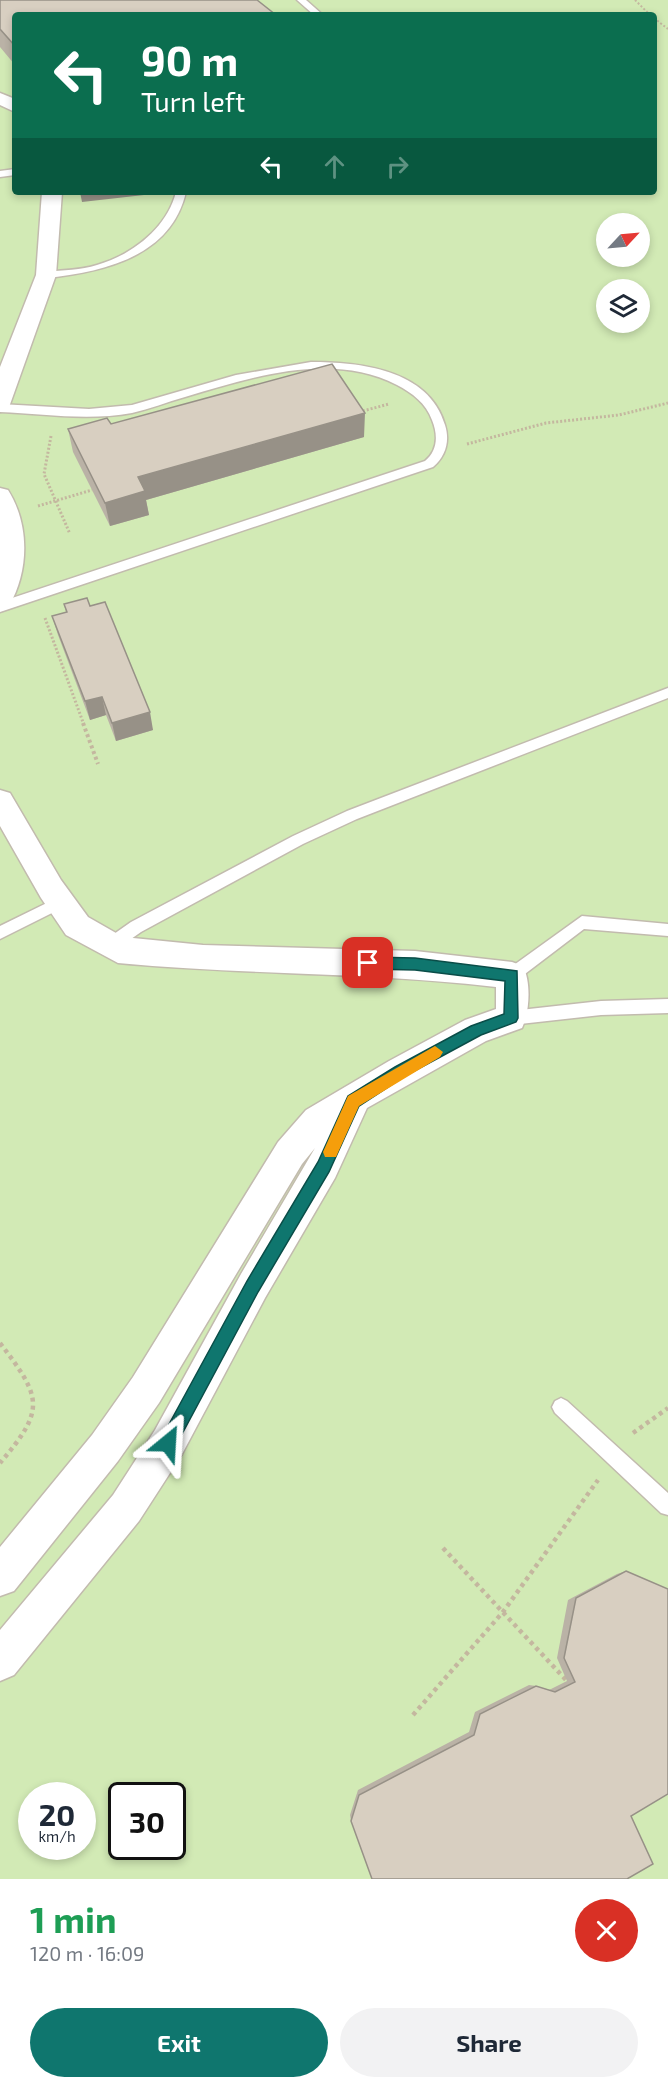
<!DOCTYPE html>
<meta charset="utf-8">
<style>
body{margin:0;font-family:"Exo 2",sans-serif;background:#f2f2f3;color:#1f2937;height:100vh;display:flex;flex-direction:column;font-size:22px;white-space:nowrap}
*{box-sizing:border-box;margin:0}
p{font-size:20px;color:#747a83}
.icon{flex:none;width:33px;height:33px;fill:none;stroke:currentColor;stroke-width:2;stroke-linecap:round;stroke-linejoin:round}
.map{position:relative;height:1879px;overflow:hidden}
.details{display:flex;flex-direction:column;background:#fff;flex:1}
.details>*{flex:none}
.top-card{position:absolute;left:12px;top:12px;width:645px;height:183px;border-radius:6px;box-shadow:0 3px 9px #0003;background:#0b6e4f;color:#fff;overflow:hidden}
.needle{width:39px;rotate:64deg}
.buttons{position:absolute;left:596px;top:213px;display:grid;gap:12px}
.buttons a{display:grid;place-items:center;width:54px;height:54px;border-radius:50%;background:#fff;box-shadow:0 3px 9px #0003;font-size:30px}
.speed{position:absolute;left:18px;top:1782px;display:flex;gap:12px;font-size:30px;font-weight:700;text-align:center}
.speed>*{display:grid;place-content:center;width:78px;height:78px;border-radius:50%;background:#fff;box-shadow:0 3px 9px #0003;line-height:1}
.speed small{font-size:15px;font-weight:400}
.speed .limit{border:3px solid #111;border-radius:9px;background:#fff;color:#111}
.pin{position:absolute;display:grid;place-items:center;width:51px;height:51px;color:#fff;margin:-26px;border-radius:12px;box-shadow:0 3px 9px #0006}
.me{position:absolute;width:66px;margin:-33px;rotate:27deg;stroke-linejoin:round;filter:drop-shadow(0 0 4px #0008)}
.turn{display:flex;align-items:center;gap:21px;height:126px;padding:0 30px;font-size:27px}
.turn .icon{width:78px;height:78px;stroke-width:2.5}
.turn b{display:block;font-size:42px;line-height:51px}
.lanes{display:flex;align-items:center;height:57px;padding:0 30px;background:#0003;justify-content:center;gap:30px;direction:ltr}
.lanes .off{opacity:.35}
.round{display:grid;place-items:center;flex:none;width:63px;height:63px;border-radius:32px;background:#f2f2f3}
.summary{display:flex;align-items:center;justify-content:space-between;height:102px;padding:0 30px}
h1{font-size:36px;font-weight:700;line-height:45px;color:#1e9e55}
.cta{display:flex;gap:12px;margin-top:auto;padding:12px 30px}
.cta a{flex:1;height:69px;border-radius:36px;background:#0f766e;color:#fff;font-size:24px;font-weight:700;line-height:69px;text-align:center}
.cta a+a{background:#f2f2f3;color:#1f2937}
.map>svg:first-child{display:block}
.green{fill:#d2eab5;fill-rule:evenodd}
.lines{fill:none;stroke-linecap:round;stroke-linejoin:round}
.service-casing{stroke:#c2bbae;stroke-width:3}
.minor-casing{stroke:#c2bbae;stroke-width:3}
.path-far3{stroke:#c4b79f;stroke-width:2;stroke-dasharray:2 2;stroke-linecap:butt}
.path-far2{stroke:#c4b79f;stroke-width:3;stroke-dasharray:2 2;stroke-linecap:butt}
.path-far1{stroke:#c4b79f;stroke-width:4;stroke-dasharray:3 3;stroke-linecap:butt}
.path{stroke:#c4b79f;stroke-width:4.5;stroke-dasharray:4 4;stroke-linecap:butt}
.service{fill:#fff;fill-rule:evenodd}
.minor{fill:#fff;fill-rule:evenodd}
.wall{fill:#bab2a6}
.shaded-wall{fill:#979187}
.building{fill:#d8cfc1;stroke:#979187;stroke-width:1.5}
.route{fill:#0f766e;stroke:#0a4d48;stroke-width:1.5}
.slow{fill:#f59e0b}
</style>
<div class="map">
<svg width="668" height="1879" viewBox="0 0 668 1879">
<rect width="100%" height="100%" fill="#f6f3ec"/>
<!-- green -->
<path class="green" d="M0,0H668V1879H0ZM15,15H654V192H15ZM606,224H639V256H606ZM606,290H639V322H606ZM32,1796H82V1846H32ZM122,1796H172V1846H122Z"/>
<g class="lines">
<!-- service casing -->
<g class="service-casing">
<path id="service" d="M297,0H306L323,15H314Z
M15,169V175L0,177V171Z
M176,192H186C171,257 103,272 46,278L41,275L46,272C63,270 81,270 97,265C132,255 167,228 176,192Z
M311,362C359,362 429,369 445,425C450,441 446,456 433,467L0,612V602L425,461C438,450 438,435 432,420C426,403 412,393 397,385C331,351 252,377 185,397C167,402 150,409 132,413C89,421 43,414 0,412V404L89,409L132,405L236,375Z
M668,688V698L357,819L303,844L141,932L114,951L109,953L104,951L101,946L104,941L131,922L293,836L347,811Z
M61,896L66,898L68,902L66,906L0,939V926Z
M582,916L668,924V936L584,929L517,980L512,982L507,980L504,975L507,970Z
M668,999V1013L601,1015L511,1025L506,1023L503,1018L506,1013L511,1011L601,1001Z
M561,1398L567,1401L668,1493V1515L661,1513L555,1413L552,1407L555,1401Z"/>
</g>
<!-- minor casing -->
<g class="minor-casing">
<path id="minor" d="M0,93L15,99V112L0,105Z
M42,192H62L56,275L8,410L0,412V367L36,275Z
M0,488L8,490C30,525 29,571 9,606L0,608Z
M0,790L10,793L61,880L88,917L123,937L203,945L415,951L512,962L523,966C531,982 530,1011 522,1028L486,1041L367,1108L335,1178L265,1298L181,1456L139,1521L14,1675L0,1681V1630L113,1495L155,1430L241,1274L315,1148L302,1164L159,1403L118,1461L14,1591L0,1596V1547L92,1435L133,1377L278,1142L306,1110L389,1061L465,1020L496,1009V987C371,972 244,975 118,963L66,935L41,898L0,826Z"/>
</g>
<!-- path-far3 -->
<path class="path-far3" d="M635,0L650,15
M654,18L668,29"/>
<!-- path-far2 -->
<path class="path-far2" d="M359,412L389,404
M51,436L44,474L70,534
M467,444L546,423L619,415L668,403
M38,506L92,490
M45,618L84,725"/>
<!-- path-far1 -->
<path class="path-far1" d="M83,723L98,764"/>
<!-- path -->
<path class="path" d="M0,1343C42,1398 46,1409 0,1463
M633,1433L668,1408
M443,1548L567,1681
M413,1715L503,1612L598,1480"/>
<!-- service -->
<use href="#service" class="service"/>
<!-- minor -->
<use href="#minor" class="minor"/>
</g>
<!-- wall -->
<path class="wall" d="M0,0L15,15V65L0,47Z
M111,424L364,437L146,500L149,515L110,526L73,452L68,429Z
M64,604L90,606L153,730L116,741L106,715L90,720L58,635L52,616L66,612Z
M626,1571L668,1794L351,1821L350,1815L358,1790L469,1732L475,1712L529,1685L536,1686L549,1690L567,1681L557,1658L568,1600L617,1574Z"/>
<!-- shaded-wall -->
<path class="shaded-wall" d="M80,192H143L144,195L82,202Z
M365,413L364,437L146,500L149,515L110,526L105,503L138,477Z
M102,697L106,715L90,720L85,701Z
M150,712L153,730L116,741L112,723Z"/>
<!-- building -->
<path class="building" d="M0,0H257L276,15H15V46L0,29Z
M332,364L365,413L138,477L145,491L105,503L68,429L107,418L111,424Z
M87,598L90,606L105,602L150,712L112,723L102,697L85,701L52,616L67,612L64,604Z
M626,1571L668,1589V1794L631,1816L653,1864L627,1879H372L351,1821L359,1795L474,1735L480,1714L536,1686L555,1692L575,1682L564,1658L576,1598Z"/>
<!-- route -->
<path class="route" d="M368,957L415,958L517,971L518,1018L516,1022L481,1035L405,1076L359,1106L329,1172L258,1292L174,1449L168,1452L162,1449L159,1443L162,1437L247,1281L318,1162L348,1096L395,1067L471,1026L504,1014L505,981L415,970L368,969L361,963Z"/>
<!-- slow -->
<path class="slow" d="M435,1046L443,1052L440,1057L359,1106L336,1157H325L323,1152L348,1096Z"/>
</svg>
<div class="buttons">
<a><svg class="needle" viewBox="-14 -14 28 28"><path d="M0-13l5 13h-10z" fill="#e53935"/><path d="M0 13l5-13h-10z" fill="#747a83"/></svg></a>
<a><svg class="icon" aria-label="layers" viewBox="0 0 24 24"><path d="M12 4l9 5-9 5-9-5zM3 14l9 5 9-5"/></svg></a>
</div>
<div class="speed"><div>20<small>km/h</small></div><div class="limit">30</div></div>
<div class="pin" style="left:368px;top:963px;background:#d93025"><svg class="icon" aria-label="arrive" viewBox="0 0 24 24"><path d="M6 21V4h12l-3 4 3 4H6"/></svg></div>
<svg class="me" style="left:168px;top:1443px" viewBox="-20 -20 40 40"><path d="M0-17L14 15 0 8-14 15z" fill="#0f766e" stroke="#fff" stroke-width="4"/></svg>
<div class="top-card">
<div class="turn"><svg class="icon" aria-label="left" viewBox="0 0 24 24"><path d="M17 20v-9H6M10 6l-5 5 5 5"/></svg><div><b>90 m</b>Turn left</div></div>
<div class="lanes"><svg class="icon" aria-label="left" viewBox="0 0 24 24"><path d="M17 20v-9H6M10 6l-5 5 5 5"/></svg><svg class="icon off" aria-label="ahead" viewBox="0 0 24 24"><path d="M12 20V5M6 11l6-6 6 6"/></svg><svg class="icon off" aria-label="right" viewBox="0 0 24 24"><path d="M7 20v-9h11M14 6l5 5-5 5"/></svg></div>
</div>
</div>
<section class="details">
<div class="summary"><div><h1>1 min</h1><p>120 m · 16:09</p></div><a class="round" style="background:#d93025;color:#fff"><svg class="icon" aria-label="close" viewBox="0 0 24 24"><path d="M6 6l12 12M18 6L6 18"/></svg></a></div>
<div class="cta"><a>Exit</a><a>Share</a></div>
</section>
